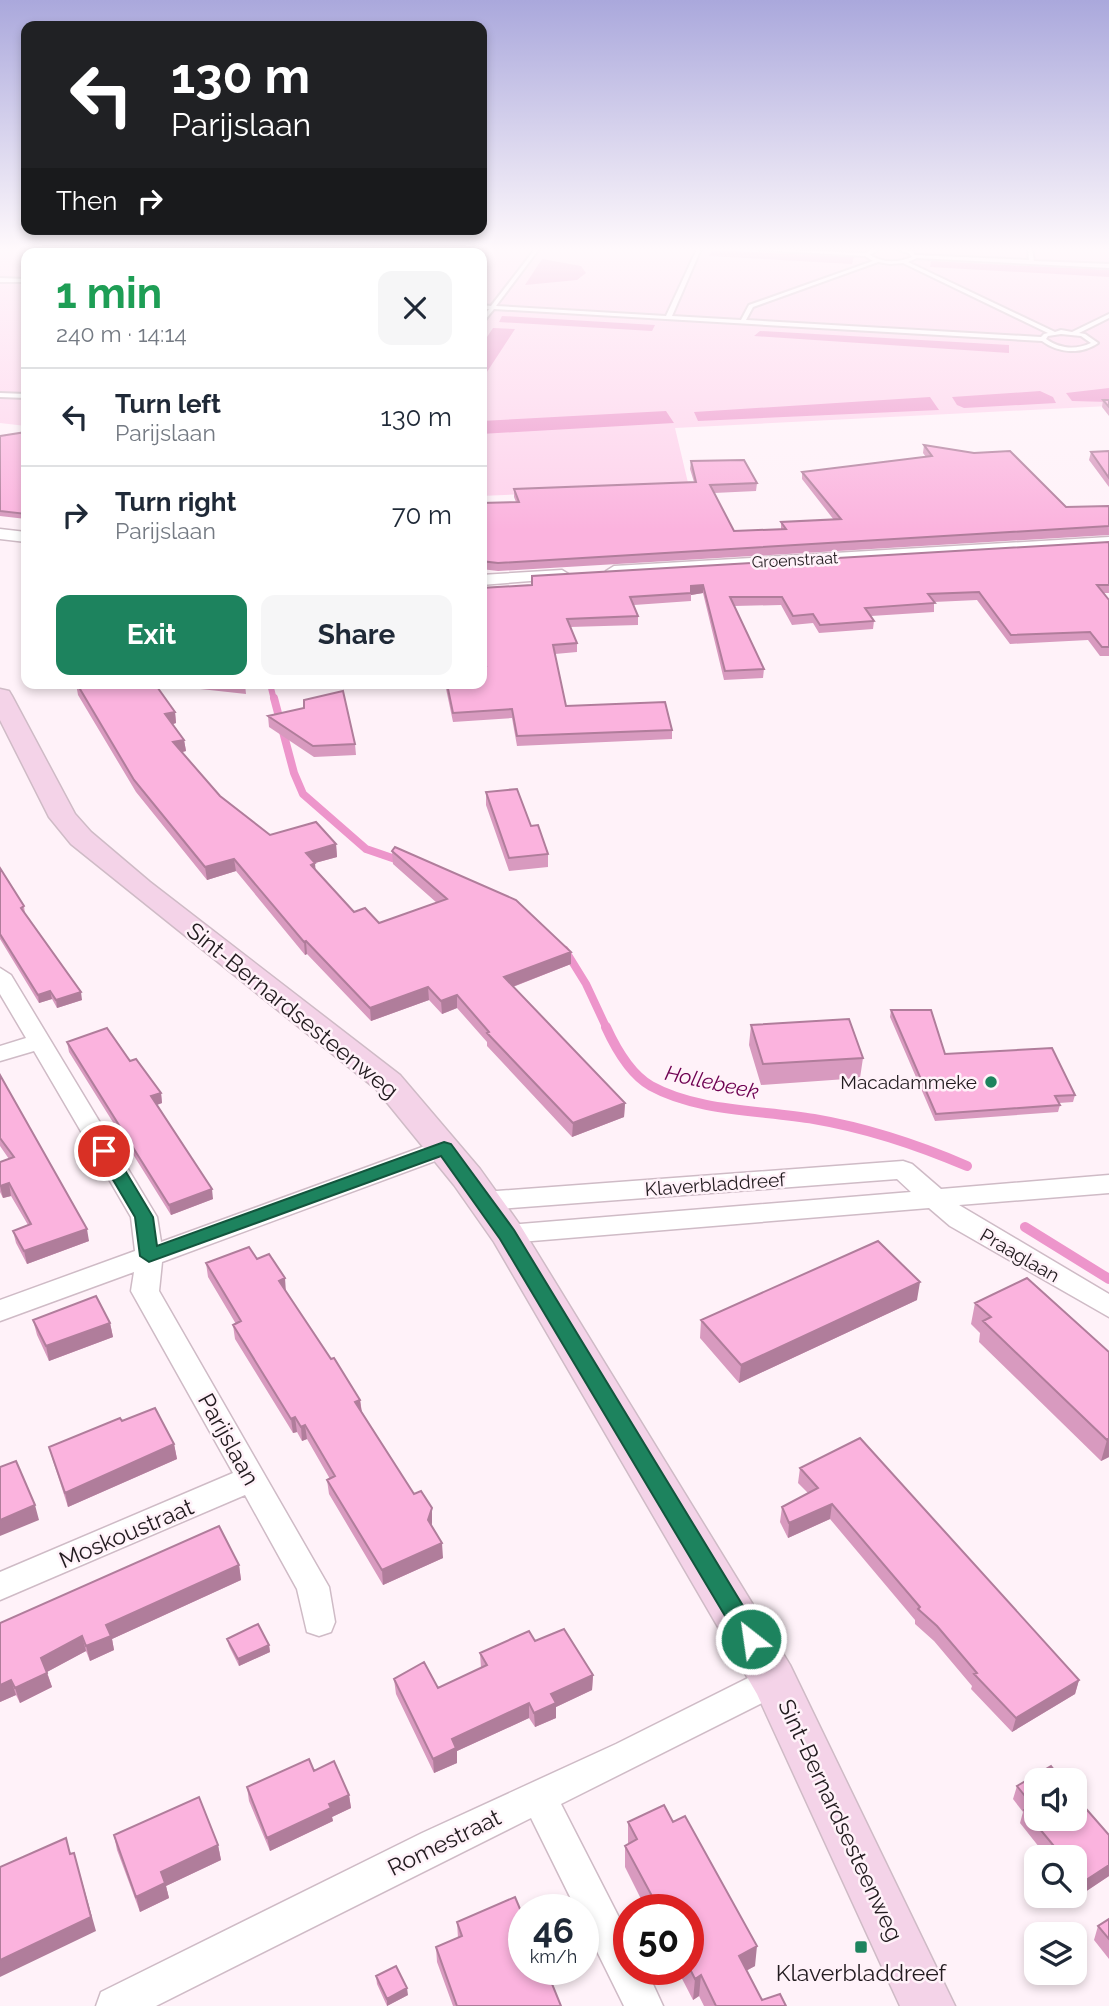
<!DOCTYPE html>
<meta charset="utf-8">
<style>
body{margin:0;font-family:Raleway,sans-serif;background:#f6f6f7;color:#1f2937;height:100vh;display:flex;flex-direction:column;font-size:26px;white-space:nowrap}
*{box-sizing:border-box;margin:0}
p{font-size:23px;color:#747a83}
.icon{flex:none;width:38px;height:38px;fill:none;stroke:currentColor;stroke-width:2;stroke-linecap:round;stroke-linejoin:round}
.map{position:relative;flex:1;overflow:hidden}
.details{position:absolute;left:21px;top:248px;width:466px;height:441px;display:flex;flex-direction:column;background:#fff;border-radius:14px;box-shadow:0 4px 10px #0003}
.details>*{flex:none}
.guide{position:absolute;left:21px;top:21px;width:466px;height:214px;border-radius:14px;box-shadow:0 4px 10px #0003;background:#202124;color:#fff;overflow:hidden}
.fabs{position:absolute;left:1024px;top:1768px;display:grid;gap:14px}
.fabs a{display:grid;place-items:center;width:63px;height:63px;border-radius:14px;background:#fff;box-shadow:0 4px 10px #0003;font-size:35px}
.speed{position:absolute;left:508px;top:1894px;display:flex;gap:14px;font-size:35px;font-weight:700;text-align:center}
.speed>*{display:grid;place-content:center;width:91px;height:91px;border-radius:50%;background:#fff;box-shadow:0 4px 10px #0003;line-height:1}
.speed small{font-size:18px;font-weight:400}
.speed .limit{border:10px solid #d22;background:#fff;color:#111}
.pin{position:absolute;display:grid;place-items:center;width:60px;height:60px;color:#fff;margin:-30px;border:4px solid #fff;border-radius:50%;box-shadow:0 2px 7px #0007}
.me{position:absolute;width:77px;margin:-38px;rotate:330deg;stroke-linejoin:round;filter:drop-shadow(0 0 5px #0008)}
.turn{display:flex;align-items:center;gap:24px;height:147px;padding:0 35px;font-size:32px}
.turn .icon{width:91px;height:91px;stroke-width:2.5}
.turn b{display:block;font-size:49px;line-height:60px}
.then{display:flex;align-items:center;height:66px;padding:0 35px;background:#0003;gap:14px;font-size:26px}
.round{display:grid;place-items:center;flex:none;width:74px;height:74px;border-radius:14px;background:#f6f6f7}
.overview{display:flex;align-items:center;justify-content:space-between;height:119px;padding:0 35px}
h1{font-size:42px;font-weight:700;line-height:52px;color:#1e9e55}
.button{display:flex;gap:14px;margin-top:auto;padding:14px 35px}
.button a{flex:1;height:80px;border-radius:14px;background:#1d835e;color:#fff;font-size:28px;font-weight:700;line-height:80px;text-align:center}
.button a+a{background:#f6f6f7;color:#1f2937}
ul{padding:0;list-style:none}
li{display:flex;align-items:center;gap:21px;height:98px;padding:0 35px;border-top:2px solid #e0e1e3}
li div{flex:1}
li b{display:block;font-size:26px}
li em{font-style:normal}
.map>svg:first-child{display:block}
.green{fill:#fed1eb}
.water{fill:#ed95cb}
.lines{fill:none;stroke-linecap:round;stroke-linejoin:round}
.stream-far2{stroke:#ed95cb;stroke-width:6}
.stream-far1{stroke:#ed95cb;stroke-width:8}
.stream{stroke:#ed95cb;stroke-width:10}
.service-casing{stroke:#cfbbc6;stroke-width:4}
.minor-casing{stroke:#cfbbc6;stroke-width:3}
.secondary-casing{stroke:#cfbbc6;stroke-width:3}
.service{fill:#fff;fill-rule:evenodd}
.minor{fill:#fff;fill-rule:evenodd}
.secondary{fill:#f4d3e8;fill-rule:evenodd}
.wall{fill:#d89abf}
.shaded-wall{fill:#b07d9b}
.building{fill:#fbb3de;stroke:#b07d9b;stroke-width:2}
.route{fill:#1d835e;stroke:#13553d;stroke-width:2}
.poi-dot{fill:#1d835e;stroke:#fff2f9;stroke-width:2.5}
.labels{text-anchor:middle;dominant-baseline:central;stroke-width:5;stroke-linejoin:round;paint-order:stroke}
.far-street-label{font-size:16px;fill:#221b1f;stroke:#fff2f9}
.poi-label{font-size:19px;fill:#221b1f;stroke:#fff2f9;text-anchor:end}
.street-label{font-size:19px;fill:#221b1f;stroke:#fff2f9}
.water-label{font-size:21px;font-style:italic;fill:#6e0051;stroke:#fff2f9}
.near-street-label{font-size:23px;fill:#221b1f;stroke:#fff2f9}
.near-poi-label{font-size:23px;fill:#221b1f;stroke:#fff2f9}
</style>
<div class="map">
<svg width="1109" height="2006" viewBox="0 0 1109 2006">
<rect width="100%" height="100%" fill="#fff2f9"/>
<!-- green -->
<path class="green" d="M0,249H1109V406L675,428L689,487L481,496V254H26V426L0,423Z"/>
<!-- water -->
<path class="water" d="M712,250L854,257L852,264L709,256Z
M542,259L581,266L586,273L577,280L525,285Z
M931,261L1109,270V277L930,267Z
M502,316L655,325L652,331L499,322Z
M493,328L515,329L481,381V346Z
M760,331L1009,345V353L754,336Z
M1109,388V402L1072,401L1066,393Z
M1040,391L1053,397L1056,403L964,408L957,405L952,397Z
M930,397L939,410L698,421L694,412Z
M666,411L674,423L481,434V421Z"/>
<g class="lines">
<!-- stream-far2 -->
<path class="stream-far2" d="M270,684L274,700"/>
<!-- stream-far1 -->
<path class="stream-far1" d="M274,698L294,773L303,794L366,849L401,861
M565,950L586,984L607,1029"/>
<!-- stream -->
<path class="stream" d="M606,1027C616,1049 630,1074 651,1086C698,1112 762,1110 814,1119C867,1128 918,1145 967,1166
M1025,1227L1109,1279"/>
<!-- service casing -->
<g class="service-casing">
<path id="service" d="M317,249H322L318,254H313Z
M535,249H539L496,306L666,316L697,249H701L672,316L741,320L749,305L873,261L865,256L760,250L758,249L865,253L874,249H879L870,255C883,263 897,263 912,257L909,253L896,249L913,251L915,255L1029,260L1028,249H1032L1034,261L1109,264V268L917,258L908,262L1055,332L1061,330L1072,332L1109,314V318L1079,333L1085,334L1098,343C1081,355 1058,353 1042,341L494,309L481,325V319L489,309H481V305L491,306ZM878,262L890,264L903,263L1048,333L1044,334L1041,337L746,320L753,307ZM1061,334L1081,336L1091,343C1076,350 1060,349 1046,339L1048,336Z
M0,278L26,279V282H0Z
M0,393L26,394V398L0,397Z"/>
</g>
<!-- minor casing -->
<g class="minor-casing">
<path id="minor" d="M0,529L26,532V542L0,539Z
M1109,537V547L614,576L606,571L614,566Z
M562,570L570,575L568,578L481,585V575Z
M0,968L11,975L157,1217L161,1242L436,1142H454L458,1148L454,1154L162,1262L159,1291L329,1587L335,1622L331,1632L319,1636L307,1632L297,1589L245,1495L0,1600V1572L233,1473L131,1291L134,1272L0,1321V1300L135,1251L131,1217L34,1051L0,1061V1046L26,1038L0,994Z
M903,1161L912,1164L941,1189L1109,1175V1193L959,1205L1109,1294V1317L950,1226L929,1208L507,1243L498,1241L494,1234L498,1227L507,1225L911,1192L897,1179L484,1210L475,1207L471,1201L475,1195L484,1192Z
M774,1665L786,1669L791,1680L786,1691L561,1804L628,1935V1969H646L663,2006H624L583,1923V1909H576L531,1818L156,2006H96L101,1992L422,1833L616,1744Z"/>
</g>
<!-- secondary casing -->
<g class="secondary-casing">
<path id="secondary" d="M0,689L9,691L12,696L75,814L91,832L150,882L400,1075L480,1169L520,1225L790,1665L955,2006H900L757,1694L494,1242L454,1185L376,1089L71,844L49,817L0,720Z"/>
</g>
<!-- service -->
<use href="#service" class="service"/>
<!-- minor -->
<use href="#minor" class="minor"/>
<!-- secondary -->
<use href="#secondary" class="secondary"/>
</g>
<!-- wall -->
<path class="wall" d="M1103,400H1109V416L1102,407Z
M26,432V519L0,516V436Z
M924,445L1066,507L1109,506V535L498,571L481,569V503L516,502L514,497V489L694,482L690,469L691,461L757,483L756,491L714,493L734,531L781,530V522L834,520L802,479V472L926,457L923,453Z
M1109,451V487L1089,460L1091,452Z
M1109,542V593H1104L1109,600V656H1100L1088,640L1010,644L977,600L934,602V612L871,616L874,621L873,629L819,633L813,623L792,625L781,605L734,606L764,669L763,678L724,680L703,593L691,595V601L634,605L638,616V625L570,627L577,643V652L555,654L566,706L672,730V739L517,746L512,718L453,722L445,684H481L484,666L481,655V588L532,585Z
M76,684L175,712L176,723L173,724L184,740L186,751L182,752L220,796L270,835L336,844L337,857L315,863V869L354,912L379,923L437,903L393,864L392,851L571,952V964L513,987L625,1103L624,1117L572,1137L487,1046V1042L457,1008L442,1014L429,1000L371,1021L307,954L305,955L236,871L207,880L136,792L78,695Z
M155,684H245L246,694Z
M268,716L355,744L356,755L314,757L269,727Z
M486,792L531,826L548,854V867L509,871L486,805Z
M0,868L24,906L25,914L82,1000L57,1008L52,999L39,1003L0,939Z
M891,1010L945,1054L1075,1095L1073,1102L1059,1103L1060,1105L1058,1112L935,1121L890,1017Z
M751,1025L863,1058L860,1078L761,1085L749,1045Z
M67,1042L130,1061L161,1093L162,1103L157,1105L213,1199L171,1215L69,1052Z
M0,1075L89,1241L27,1264L16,1243L13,1231L28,1225L11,1196L3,1198L0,1192V1162L9,1159L0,1146Z
M257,1259L286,1292L331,1359L360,1400L362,1412L414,1494L432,1508V1523L431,1526L443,1558L383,1585L329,1494L327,1480L330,1479L307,1439L302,1441L297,1432L293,1433L235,1339L233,1325L236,1324L208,1277L206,1263Z
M917,1300L739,1383L700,1338L701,1320Z
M975,1303L1109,1352V1457L1101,1461L979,1342L980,1333L971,1324Z
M33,1320L110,1323L113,1337L49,1361L37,1335Z
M122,1421L174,1444L177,1459L68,1507L53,1461L49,1447Z
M800,1468L1079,1680L1075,1694L1012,1732L971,1689L972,1686L934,1641L915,1624V1620L830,1519L788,1538L780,1522L782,1507L808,1493L798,1483Z
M239,1565L241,1580L112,1639L114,1650L90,1661L86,1651L47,1672L52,1687L20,1703L16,1695L0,1702V1623Z
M227,1639L269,1645L270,1652L239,1666L229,1646Z
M535,1641L593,1675L592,1690L556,1707V1718L535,1727L529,1718L457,1751V1763L434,1773L396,1694L394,1679L438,1688L481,1668L480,1653Z
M314,1771L349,1795L351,1808L332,1817L333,1821L270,1851L249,1801L247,1787Z
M1017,1786L1109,1835V1876L1079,1896L1074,1890V1857H1047L1020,1823L1023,1812L1013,1799Z
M628,1822L755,1966L746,1971L762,2000L786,2006H704L699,1996L693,2000L677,1969H688V1909H646L625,1867V1846L628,1844Z
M114,1835L218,1845L221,1860L166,1886L169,1898L140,1912L117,1850Z
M1109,1919V1959L1094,1940L1098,1926Z
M457,1922L561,2006H453L437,1962L436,1947L458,1938Z
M376,1976L408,1995L387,2006L377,1984Z"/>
<!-- shaded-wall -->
<path class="shaded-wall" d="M703,585V593L691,595V586Z
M175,712L176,723L167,726L165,714Z
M184,740L186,751L175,754L173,742Z
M336,844L337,857L315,863L316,875L306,853Z
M234,859L236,871L207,880L205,867Z
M306,941L307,954L305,955L304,942Z
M571,952V964L504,990V977Z
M428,987L429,1000L371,1021L370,1008Z
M50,991L52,999L39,1003L38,995Z
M81,992L82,1000L57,1008L56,1000Z
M457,995V1008L442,1014L441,1001Z
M161,1093L162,1103L153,1106L151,1096Z
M625,1103L624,1117L572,1137L573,1123Z
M9,1183L11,1196L3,1198L0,1186Z
M212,1189L213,1199L171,1215L169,1205Z
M87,1229L89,1241L27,1264L24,1251Z
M285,1278L286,1293L279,1281Z
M920,1282L917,1300L739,1383L741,1365Z
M110,1323L113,1337L49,1361L46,1346Z
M360,1400L362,1415L355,1402Z
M295,1417L297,1432L293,1433L291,1419Z
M305,1425L307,1439L302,1441L301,1427Z
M1109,1438V1457L1101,1461L1107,1440Z
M174,1444L177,1459L68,1507L65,1493Z
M832,1504L830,1519L788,1538L789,1523Z
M35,1505L39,1520L0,1536V1520Z
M432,1508V1523L428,1535V1520Z
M442,1543L443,1558L383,1585L382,1570Z
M239,1565L241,1580L112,1639L114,1650L90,1661L86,1646L106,1625Z
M82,1636L86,1651L45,1673L41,1658Z
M269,1645L270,1652L239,1666L238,1659Z
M47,1673L52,1687L20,1703L15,1688Z
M593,1675L592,1690L556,1707V1718L535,1727L534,1713L551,1694Z
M11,1680L16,1695L0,1702V1685Z
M1079,1680L1075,1694L1012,1732L1016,1718Z
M529,1703V1718L457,1751V1763L434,1773L433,1759L452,1739Z
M349,1795L351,1808L332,1817L333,1821L270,1851L267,1838L329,1804Z
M218,1845L221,1860L166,1886L169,1898L140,1912L136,1897L161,1872Z
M74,1853L96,1931L0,1977V1960Z
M1109,1865V1876L1079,1896L1083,1882Z
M757,1946L755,1966L736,1976L739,1956Z
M701,1975L699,1996L693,2000L695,1979Z
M407,1988L408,1995L387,2006V1999Z"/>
<!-- building -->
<path class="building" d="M1103,400H1109V407Z
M26,432V514L0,511V436Z
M924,445L974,453L1010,451L1066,507L1109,506V526L498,563L481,561V503L519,502L514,489L696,482L691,461L744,460L757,483L710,485L734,531L786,529L781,522L841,519L802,472L932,456Z
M1109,451V478L1091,452Z
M1109,542V585H1097L1109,600V647H1102L1090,632L1011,635L979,592L928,594L935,603L865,608L874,621L820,625L813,614L793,616L782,597H730L764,669L725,671L703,585L691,586V593L630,597L638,616L567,619L577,643L553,645L566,706L665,702L672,730L517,736L512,709L453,713L447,684H481V666H486L481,647V588L532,585V576Z
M77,684H155L175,712L165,714L184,740L173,742L220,796L270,835L316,822L336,844L306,853L315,863L311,865L354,912L365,908L379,923L447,899L392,851L395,847L516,900L571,952L504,977L625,1103L573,1123L487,1033L489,1032L457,995L441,1001L428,987L370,1008L306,941L304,942L234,859L205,867L134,780Z
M343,691L355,744L313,746L268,716L304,708V700Z
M517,789L531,826L538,825L548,854L509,858L486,792Z
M0,868L24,906L21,908L81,992L56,1000L50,991L38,995L0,934Z
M891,1010H931L945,1054L1052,1048L1075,1095L1055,1096L1060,1105L936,1114Z
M849,1019L863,1058L763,1064L751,1025Z
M107,1028L130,1061L136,1059L161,1093L151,1096L212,1189L169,1205L67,1042Z
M0,1075L87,1229L24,1251L13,1231L31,1224L9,1183L0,1186V1162L14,1157L0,1138Z
M878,1241L920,1282L741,1365L701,1320Z
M249,1247L257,1259L269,1254L285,1278L279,1281L331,1359L334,1358L360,1400L355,1402L414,1494L421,1491L432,1508L428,1520L442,1543L382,1570L327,1480L335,1476L305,1425L301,1427L295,1417L291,1419L233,1325L241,1321L206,1263Z
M1027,1278L1109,1352V1438L1107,1440L983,1321L991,1317L975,1303Z
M96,1296L110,1323L46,1346L33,1320Z
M155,1408L174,1444L65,1493L49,1447L120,1418L122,1421Z
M860,1438L1079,1680L1016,1718L974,1674L977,1673L937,1626L918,1609L920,1607L832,1504L789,1523L782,1507L818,1488L800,1468Z
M16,1461L35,1505L0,1520V1467Z
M219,1526L239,1565L106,1625L111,1636L86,1646L82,1636L41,1658L47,1673L15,1688L11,1680L0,1685V1623Z
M258,1624L269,1645L238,1659L227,1639Z
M564,1629L593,1675L551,1694L556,1703L534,1713L529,1703L452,1739L456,1748L433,1759L394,1679L424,1662L438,1688L487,1665L480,1653L529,1631L535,1641Z
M309,1759L314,1771L334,1761L349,1795L329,1804L331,1808L267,1838L247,1787Z
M1051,1766L1062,1780H1036V1818H1074V1795L1109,1835V1865L1083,1882L1074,1871V1857H1063L1024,1810L1032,1805L1017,1786Z
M199,1797L218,1845L161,1872L165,1883L136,1897L114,1835Z
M664,1805L673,1822L685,1816L757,1946L739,1956L762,2000L780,1994L786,2006H716L701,1975L695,1979L688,1965V1909H659L625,1846L637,1839L628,1822Z
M66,1838L70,1854L74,1853L91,1917L0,1960V1867Z
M515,1897L523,1916V1969H546L561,2006H457L436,1947L462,1936L457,1922Z
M1109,1919V1939L1098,1926Z
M396,1966L407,1988L387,1999L376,1976Z"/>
<!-- sky -->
<linearGradient id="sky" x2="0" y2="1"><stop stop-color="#aaa8dc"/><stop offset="0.47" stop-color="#fff9fc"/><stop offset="1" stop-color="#fff9fc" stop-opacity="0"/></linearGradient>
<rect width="1109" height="530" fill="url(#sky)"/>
<!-- route -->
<path class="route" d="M444,1142L451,1144L514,1230L759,1632L763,1639L759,1646L751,1649L743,1646L500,1239L441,1156L149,1262L140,1256L135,1217L96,1151L104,1145L111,1147L153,1217L157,1246Z"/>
<!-- markers -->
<g class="poi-dot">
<circle cx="991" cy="1082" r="7"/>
<rect x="854" y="1940" width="14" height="14" rx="3.5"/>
</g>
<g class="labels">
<!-- far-street labels -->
<g class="far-street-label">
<text transform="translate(795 560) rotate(-3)">Groenstraat</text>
</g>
<!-- poi labels -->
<g class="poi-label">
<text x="977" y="1082">Macadammeke</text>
</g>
<!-- street labels -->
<g class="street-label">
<text transform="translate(715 1184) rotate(-4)">Klaverbladdreef</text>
<text transform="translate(1020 1255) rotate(30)">Praaglaan</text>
</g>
<!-- water labels -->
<g class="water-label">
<text transform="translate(712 1082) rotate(12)">Hollebeek</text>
</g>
<!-- near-street labels -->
<g class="near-street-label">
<text transform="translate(293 1010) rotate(39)">Sint-Bernardsesteenweg</text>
<text transform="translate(229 1439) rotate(61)">Parijslaan</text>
<text transform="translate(126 1533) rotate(-23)">Moskoustraat</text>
<text transform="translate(841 1820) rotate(65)">Sint-Bernardsesteenweg</text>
<text transform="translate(444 1842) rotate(-26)">Romestraat</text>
</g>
<!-- near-poi labels -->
<g class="near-poi-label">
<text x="861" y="1972">Klaverbladdreef</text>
</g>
</g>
</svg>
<div class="fabs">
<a><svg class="icon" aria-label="sound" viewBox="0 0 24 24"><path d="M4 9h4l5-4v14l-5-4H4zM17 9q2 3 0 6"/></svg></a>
<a><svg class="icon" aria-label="search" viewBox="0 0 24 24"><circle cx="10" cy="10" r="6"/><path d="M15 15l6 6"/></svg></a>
<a><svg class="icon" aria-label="layers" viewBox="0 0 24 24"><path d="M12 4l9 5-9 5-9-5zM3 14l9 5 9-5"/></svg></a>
</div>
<div class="speed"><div>46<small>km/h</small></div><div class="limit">50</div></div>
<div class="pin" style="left:104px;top:1151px;background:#d93025"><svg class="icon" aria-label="arrive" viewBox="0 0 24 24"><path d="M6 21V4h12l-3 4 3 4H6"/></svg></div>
<svg class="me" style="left:751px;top:1639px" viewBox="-20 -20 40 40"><circle r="17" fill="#1d835e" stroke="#fff" stroke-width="3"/><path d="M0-11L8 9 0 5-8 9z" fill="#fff"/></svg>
<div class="guide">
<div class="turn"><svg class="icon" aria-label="left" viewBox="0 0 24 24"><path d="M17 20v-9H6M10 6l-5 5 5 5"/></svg><div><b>130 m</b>Parijslaan</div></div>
<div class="then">Then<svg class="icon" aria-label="right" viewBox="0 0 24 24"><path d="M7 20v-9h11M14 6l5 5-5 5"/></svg></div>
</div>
<section class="details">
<div class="overview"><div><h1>1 min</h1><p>240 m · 14:14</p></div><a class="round"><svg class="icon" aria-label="close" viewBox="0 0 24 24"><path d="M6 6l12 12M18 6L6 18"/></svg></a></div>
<ul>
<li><svg class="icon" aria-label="left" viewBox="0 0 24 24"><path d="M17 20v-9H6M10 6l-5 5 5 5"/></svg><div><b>Turn left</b><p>Parijslaan</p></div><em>130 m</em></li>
<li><svg class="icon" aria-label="right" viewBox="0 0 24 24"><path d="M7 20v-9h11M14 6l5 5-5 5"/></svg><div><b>Turn right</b><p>Parijslaan</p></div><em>70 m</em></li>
</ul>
<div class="button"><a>Exit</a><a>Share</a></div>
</section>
</div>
